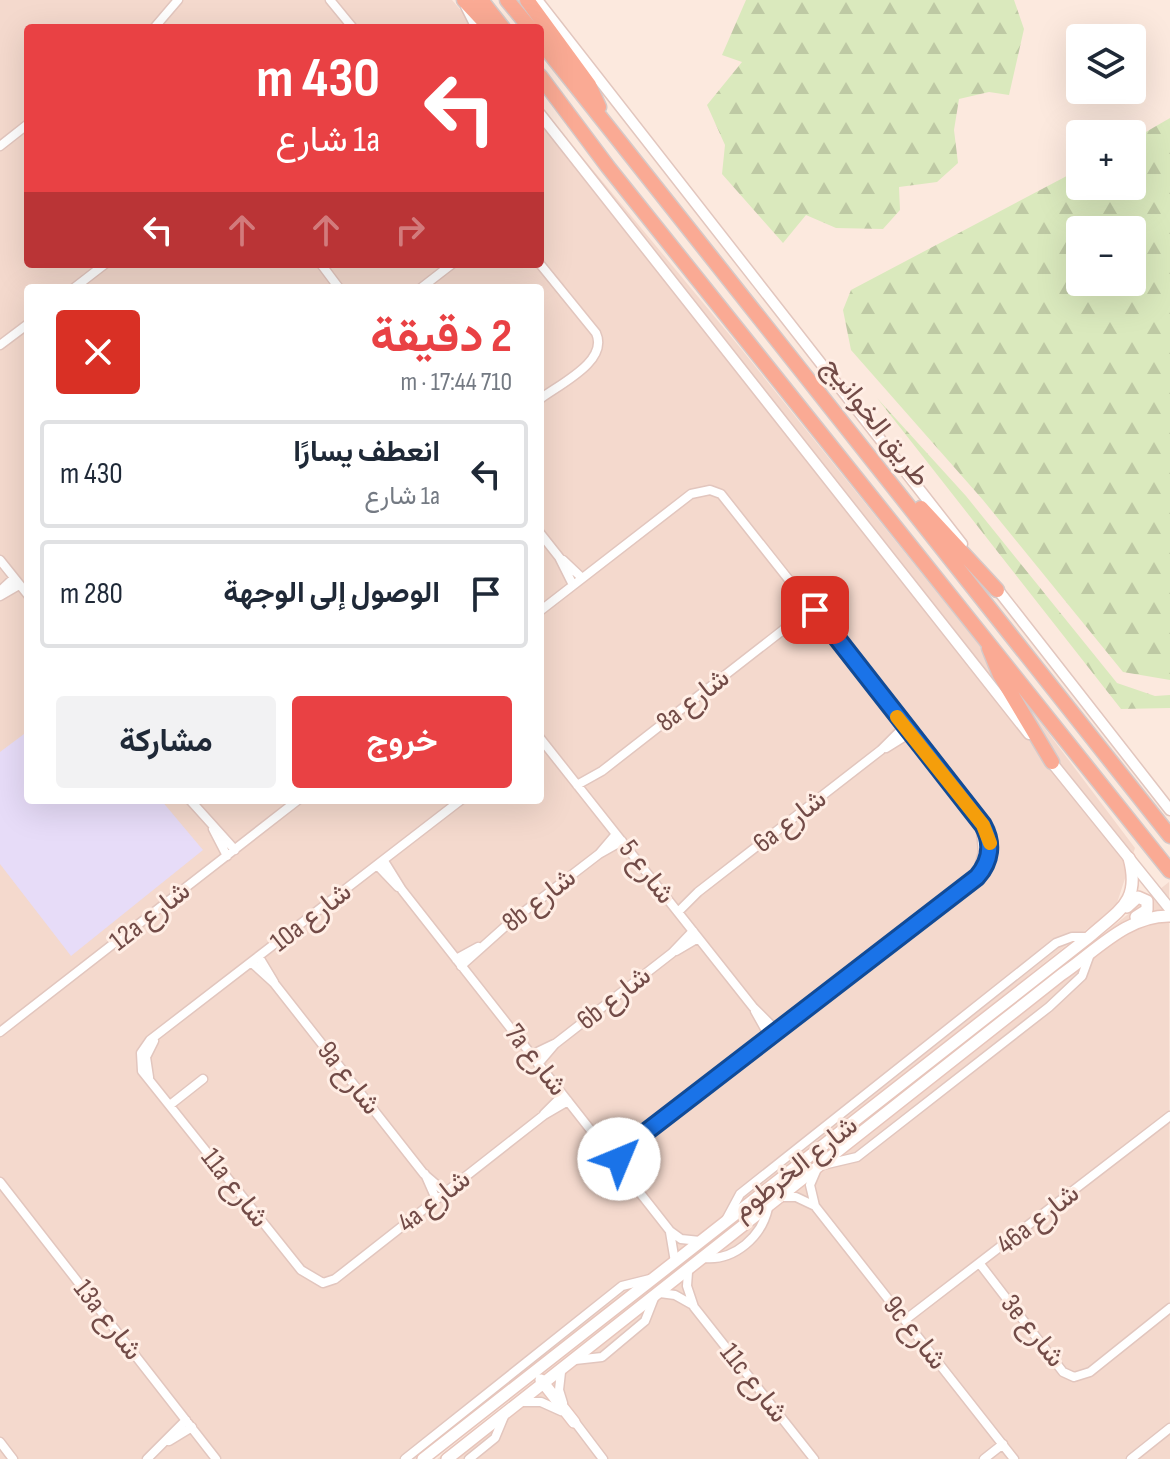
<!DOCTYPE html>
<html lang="ar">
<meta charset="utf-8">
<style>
body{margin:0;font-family:"Sofia Sans Condensed",Vazirmatn,sans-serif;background:#f2f2f3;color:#1f2937;direction:rtl;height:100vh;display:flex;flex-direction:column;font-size:30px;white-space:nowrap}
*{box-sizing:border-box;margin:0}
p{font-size:26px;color:#747a83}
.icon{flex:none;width:44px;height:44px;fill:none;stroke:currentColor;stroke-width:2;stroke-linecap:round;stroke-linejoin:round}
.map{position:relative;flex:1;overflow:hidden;direction:ltr}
.drawer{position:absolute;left:24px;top:284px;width:520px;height:520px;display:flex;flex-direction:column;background:#fff;border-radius:8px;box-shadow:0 8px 32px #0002;direction:rtl}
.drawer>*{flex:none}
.banner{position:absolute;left:24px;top:24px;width:520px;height:244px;border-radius:8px;box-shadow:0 8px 32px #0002;direction:rtl;background:#e94144;color:#fff;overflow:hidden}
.fabs{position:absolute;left:1066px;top:24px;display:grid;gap:16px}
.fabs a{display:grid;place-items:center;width:80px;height:80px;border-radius:8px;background:#fff;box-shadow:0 8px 32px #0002;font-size:40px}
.pin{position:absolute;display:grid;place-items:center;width:68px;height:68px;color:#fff;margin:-34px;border-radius:16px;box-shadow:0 4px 12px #0006}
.me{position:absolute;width:88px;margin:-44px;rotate:45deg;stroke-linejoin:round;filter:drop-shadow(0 0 6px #0008)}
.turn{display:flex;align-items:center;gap:28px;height:168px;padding:0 32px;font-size:36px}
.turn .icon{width:104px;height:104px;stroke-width:2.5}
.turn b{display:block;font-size:56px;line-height:68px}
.lanes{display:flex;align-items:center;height:76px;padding:0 32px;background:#0003;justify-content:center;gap:40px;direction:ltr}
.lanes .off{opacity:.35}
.round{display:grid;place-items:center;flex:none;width:84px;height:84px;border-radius:8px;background:#f2f2f3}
.summary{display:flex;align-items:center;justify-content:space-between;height:136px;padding:0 32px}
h1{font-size:48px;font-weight:700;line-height:60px;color:#e94144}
.cta{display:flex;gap:16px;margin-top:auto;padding:16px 32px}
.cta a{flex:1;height:92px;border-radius:8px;background:#e94144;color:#fff;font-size:32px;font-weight:700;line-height:92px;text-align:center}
.cta a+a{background:#f2f2f3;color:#1f2937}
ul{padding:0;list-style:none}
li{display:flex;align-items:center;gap:24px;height:108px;margin:0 16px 12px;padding:0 16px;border:4px solid #e0e1e3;border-radius:8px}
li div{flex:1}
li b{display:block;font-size:30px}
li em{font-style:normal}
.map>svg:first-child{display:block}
.residential{fill:#f4d9cd;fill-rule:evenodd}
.education{fill:#e7dcf8}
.forest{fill:url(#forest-firs);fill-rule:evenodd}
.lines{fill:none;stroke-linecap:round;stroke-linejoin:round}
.minor-casing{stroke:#e2c6be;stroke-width:11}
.tertiary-casing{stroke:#e2c6be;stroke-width:13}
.secondary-casing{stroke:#e7c5bb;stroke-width:14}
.trunk-casing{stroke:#d5c9c8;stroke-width:17}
.minor{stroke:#fff;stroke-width:8}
.tertiary{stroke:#fff;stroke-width:10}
.secondary{stroke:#fff;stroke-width:11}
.trunk{stroke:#faaa94;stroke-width:14}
.route-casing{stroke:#114b97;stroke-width:20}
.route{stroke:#1a73e8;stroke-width:14}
.slow{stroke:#f59e0b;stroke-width:14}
.labels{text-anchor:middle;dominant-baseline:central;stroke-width:6;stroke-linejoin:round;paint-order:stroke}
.street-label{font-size:28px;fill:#724b47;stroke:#ffeee5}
</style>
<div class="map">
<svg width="1170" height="1459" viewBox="0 0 1170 1459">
<defs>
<pattern id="forest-firs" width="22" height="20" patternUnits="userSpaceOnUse" patternTransform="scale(2)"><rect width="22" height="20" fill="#dae9bd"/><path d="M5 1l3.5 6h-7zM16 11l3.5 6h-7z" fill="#bec9a4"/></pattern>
</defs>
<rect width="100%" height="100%" fill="#fce9de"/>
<!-- residential -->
<path class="residential" d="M0,0H452L476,28H28V264H540V106L738,345L1028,706L1135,848L1116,906L419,1459H0ZM28,288H540V800H28Z
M1169,882L1170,1459H437Z"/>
<!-- education -->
<path class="education" d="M28,731V800H161L203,850L71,956L0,864V752Z"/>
<!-- forest -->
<path class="forest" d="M746,0H1014L1024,29L1009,95L989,92L959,99L954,130L958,163L937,182L899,187L900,210L883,229L836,228L806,215L783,243L722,174L725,145L707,105L742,62L722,55Z
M1170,118V680L1123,672L983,500L851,350L843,310L851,290L1080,169V186H1132V140ZM1080,230H1132V282H1080Z
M877,398L966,496L1117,683L1155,696L1170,695V708L1121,709Z"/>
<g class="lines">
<!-- minor casing -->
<g class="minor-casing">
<path id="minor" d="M330,0L353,28
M154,28L178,0
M0,146L28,124
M321,264L339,288
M540,264L596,333C609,361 560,384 540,399
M74,288L105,264
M421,288L452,264
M0,345L28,324
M540,533L559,557L573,585
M0,560L28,595
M563,560L582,578
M0,591L14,578
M0,596L19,585
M540,611L691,494L710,490L721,494L983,825C993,843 991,861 977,877L633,1142L610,1155
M794,623L815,610
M540,738L753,1007L776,1030
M886,748L910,733
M577,785L602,771L783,630L811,604
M190,800L235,850
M461,800L150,1040L141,1053L142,1071L301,1270L323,1283L335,1279L544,1115L568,1101
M213,829L227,856
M599,854L616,834
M384,861L402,890L670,1231L681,1239L700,1241
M377,865L398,887
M979,867L983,852L981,830
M678,912L698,892L881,750L904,727
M676,951L698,938
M259,957L274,982
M456,959L478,947
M252,963L274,983L424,1174L445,1192
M461,966L508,924L599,854L622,841
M755,1011L769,1036
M0,1032L298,800
M531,1055L554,1044
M538,1064L555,1044L672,953L693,931
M149,1077L146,1057L154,1041
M170,1105L203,1079
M544,1114L563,1095
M616,1163L633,1143
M823,1165L857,1157L1049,1007L1082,976L1090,954
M816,1171L810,1185L815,1206L1014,1459
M425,1174L436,1199
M0,1182L216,1459
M781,1197H796L815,1206
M726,1220L740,1194L1056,943L1072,937H1088
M670,1232L675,1262
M704,1258C735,1261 762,1236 768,1208
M980,1264L1063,1372L1074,1377L1090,1372L1170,1308
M688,1272L687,1286L694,1307L814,1459
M660,1293L675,1295L691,1304
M905,1320L1170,1116
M575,1360L602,1357L645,1321L654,1298
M561,1372L559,1390L563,1403
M521,1402H541L561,1411
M572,1418L603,1459
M169,1441L192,1427
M0,1442L13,1459
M147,1459L186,1420
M405,1459L622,1286L654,1278
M469,1459L495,1438L505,1414
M984,1459L1003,1444
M1131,1459L1170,1428"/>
</g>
<!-- tertiary casing -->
<g class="tertiary-casing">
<path id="tertiary" d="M537,0L962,544
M466,6L477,28
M540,114L1029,734
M994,585L1170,810
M1049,759L1170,909"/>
</g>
<!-- secondary casing -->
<g class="secondary-casing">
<path id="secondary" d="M1127,907L1138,897L1147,901V910L1136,917
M541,1380L574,1422
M423,1459L1089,937C1119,910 1141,902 1129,858
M447,1459L1061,975C1095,952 1127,915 1170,916"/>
</g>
<!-- trunk casing -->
<g class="trunk-casing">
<path id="trunk" d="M464,0L490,28
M481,0L503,28
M507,0L530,28
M527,0L589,85L599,107
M540,41L1170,836
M540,76L608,167L1170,871
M921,508L997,590
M989,648L1000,675L1052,762"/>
</g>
<!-- minor -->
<use href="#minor" class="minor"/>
<!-- tertiary -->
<use href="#tertiary" class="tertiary"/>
<!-- secondary -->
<use href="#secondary" class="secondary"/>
<!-- trunk -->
<use href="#trunk" class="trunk"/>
</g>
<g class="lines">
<!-- route casing -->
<g class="route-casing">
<path id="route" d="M619,1159L633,1142L977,877C991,861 993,843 983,825L815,610"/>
</g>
<!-- route -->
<use href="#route" class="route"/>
<!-- slow -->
<path class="slow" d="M897,717L983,825L990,843"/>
</g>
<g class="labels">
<!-- street labels -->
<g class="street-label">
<text transform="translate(876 422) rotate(52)">طريق الخوانيج</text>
<text transform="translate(693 700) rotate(-38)">8a شارع</text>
<text transform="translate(790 821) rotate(-38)">6a شارع</text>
<text transform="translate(647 872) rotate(52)">شارع 5</text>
<text transform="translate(539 900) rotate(-38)">8b شارع</text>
<text transform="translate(150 916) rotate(-38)">12a شارع</text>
<text transform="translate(311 917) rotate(-38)">10a شارع</text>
<text transform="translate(614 998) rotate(-38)">6b شارع</text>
<text transform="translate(536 1060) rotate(52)">7a شارع</text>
<text transform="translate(349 1078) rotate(52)">9a شارع</text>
<text transform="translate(795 1168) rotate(-38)">شارع الخرطوم</text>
<text transform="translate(235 1188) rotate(52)">11a شارع</text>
<text transform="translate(434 1201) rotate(-38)">4a شارع</text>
<text transform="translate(1038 1219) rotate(-38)">46a شارع</text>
<text transform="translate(108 1320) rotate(52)">13a شارع</text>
<text transform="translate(1033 1331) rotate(51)">3e شارع</text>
<text transform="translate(915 1333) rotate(52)">9c شارع</text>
<text transform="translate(754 1383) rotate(52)">11c شارع</text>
</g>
</g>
</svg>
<div class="fabs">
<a><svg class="icon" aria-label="layers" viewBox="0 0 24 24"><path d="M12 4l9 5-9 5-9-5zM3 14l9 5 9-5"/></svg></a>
<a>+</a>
<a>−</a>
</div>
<div class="pin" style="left:815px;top:610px;background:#d93025"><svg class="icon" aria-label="arrive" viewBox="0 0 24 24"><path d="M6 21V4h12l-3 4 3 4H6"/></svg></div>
<svg class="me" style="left:619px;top:1159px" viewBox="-20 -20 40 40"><circle r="19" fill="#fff"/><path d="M0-13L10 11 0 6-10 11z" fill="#1a73e8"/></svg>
<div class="banner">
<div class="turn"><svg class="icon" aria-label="left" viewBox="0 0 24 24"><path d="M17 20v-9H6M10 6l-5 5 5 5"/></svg><div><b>430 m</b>1a شارع</div></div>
<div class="lanes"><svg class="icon" aria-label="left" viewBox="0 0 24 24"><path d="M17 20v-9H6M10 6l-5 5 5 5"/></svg><svg class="icon off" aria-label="ahead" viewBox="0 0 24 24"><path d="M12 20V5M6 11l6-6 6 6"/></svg><svg class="icon off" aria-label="ahead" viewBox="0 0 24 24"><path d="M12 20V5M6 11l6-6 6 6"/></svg><svg class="icon off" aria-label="right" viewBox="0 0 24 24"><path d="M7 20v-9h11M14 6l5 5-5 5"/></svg></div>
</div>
<section class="drawer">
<div class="summary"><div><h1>2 دقيقة</h1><p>710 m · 17:44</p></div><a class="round" style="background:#d93025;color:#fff"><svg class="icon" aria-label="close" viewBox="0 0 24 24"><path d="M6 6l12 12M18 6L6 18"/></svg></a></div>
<ul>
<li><svg class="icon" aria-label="left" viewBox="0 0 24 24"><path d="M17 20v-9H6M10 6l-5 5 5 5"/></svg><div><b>انعطف يسارًا</b><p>1a شارع</p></div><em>430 m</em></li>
<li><svg class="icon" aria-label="arrive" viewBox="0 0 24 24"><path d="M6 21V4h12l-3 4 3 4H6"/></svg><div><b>الوصول إلى الوجهة</b></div><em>280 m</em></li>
</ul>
<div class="cta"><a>خروج</a><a>مشاركة</a></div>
</section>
</div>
